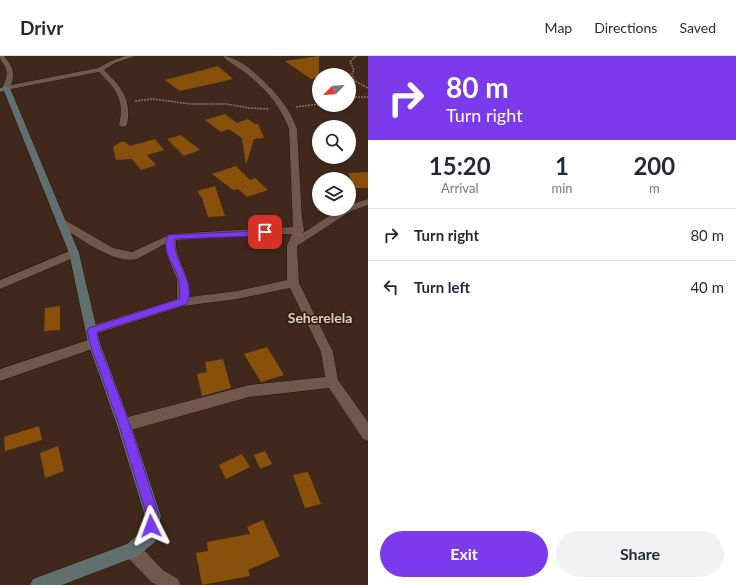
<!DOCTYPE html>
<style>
body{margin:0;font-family:Lato,sans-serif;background:#f2f2f3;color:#1f2937;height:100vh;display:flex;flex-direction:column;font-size:15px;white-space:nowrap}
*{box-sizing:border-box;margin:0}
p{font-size:13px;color:#747a83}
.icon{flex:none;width:22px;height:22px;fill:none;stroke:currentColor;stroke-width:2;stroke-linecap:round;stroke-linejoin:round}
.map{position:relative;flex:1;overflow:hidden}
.side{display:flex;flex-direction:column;background:#fff;width:368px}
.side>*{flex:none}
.top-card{background:#7c3aed;color:#fff;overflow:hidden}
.needle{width:26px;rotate:245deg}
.fabs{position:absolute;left:312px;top:12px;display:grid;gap:8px}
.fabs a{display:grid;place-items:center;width:44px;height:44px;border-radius:50%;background:#fff;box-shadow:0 2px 6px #0003;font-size:20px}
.pin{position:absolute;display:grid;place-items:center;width:34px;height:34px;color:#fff;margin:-17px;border-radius:8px;box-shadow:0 2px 6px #0006}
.me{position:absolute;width:44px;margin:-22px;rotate:357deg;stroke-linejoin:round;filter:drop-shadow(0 0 3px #0008)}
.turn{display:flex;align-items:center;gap:14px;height:84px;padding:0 12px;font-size:18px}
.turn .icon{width:52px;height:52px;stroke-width:2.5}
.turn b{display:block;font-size:28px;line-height:34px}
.eta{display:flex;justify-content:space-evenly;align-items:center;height:68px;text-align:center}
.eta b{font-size:24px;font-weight:700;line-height:28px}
.button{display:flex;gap:8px;margin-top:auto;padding:8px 12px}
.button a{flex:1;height:46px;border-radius:24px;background:#7c3aed;color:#fff;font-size:16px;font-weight:700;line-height:46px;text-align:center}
.button a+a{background:#f2f2f3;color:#1f2937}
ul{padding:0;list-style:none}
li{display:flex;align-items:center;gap:12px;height:52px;padding:0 12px;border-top:1px solid #e0e1e3}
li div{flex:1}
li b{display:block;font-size:15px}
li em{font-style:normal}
header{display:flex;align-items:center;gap:24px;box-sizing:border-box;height:56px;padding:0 20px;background:#fff;border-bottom:1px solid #e0e1e3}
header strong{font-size:19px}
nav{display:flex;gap:22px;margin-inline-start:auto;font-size:14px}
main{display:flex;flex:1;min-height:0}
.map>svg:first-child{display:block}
.building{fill:#89500b}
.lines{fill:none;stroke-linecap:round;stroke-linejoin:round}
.street-casing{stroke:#251105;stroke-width:1}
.secondary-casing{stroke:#251105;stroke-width:1}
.path{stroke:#89766b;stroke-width:1.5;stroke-dasharray:2 1;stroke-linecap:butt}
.street{fill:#71584a;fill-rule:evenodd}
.secondary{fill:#626f6f;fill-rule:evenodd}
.route{fill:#7c3aed;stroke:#51269a}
.labels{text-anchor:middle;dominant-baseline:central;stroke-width:3.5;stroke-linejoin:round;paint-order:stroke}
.quarter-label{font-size:14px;font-weight:bold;fill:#decfc7;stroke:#351f12}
</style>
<header>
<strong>Drivr</strong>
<nav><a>Map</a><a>Directions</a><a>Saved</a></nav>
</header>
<main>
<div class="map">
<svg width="368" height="529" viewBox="0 0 368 529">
<rect width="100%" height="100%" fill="#40291c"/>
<!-- building -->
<path class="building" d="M319,0V21L311,23L285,5Z
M218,10L233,23L180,35L165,24Z
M225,58L237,67L248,63L255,68H258L264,82L254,83L246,109L242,82L229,73L221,76L205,64Z
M181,79L200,94L184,100L167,83Z
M155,83L164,94L147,99L156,109L141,114L132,103L116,104L113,91L121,86H125L130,90Z
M236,110L250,124L255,122L268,134L247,141L238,133L233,134L212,118Z
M368,116V132H355L348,117Z
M215,130L225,160L208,161L202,142L197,135Z
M60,250V274L44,275L45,252Z
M267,291L284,319L261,326L244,298Z
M223,303L231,332L202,340L197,318L207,316L205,306Z
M39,370L42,384L5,395L4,381Z
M58,390L64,415L45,422L40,397Z
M265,395L272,408L260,413L254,399Z
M242,398L250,411L226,423L219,409Z
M308,416L321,448L305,452L293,419Z
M263,464L280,500L248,514L250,520L202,529L196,497L208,495L207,486L250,478L247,471Z"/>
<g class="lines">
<!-- street casing -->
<g class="street-casing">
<path id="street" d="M0,0H4C12,10 16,16 11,29L98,12L111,5L125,0H135L115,7L104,14C122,31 132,44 127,69L123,71L119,69C125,44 116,33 99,16L6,34L2,32C6,24 9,17 4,9C2,5 0,5 0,0Z
M223,0C242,0 276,35 286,51C291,58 294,65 297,73L302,162L304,174L303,177L340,153H349V149L368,143V149L351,155L297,190L299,227L333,296L338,324L368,366V385L363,383L329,332L249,341L124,376L119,374L117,369L119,364L124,362L249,329L325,321L321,296L290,232L237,243L183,250L92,279L88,277L86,274L88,271L177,243V223L168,202L165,188L137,203C113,209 77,180 57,168L56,166L57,164H65L113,192L132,196L171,178L293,171L289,73C280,48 264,31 243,15C236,10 228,6 223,0ZM272,178H292L287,189V224L237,235L189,241C191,216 175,206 176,184Z
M74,193L78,194L79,197L78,200L0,233V224Z
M94,282L98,283L100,287L98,291L0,325V313Z
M132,486L138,488L163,514L178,523L181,529H156L151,526L126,500L124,494L126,488Z"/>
</g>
<!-- secondary casing -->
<g class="secondary-casing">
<path id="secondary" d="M6,30L10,32L79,197L100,287L131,369L161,460L155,486L138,500L62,529H30L33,523L127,488L142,475L145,460L117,369L88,287L69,197L4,35L0,36V32Z"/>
</g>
<!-- path -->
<path class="path" d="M356,0L350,6L354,14L352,18L355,25L368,32
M349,41H368
M135,45L153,43L191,48H226L249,52L269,53
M296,51L319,48"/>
<!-- street -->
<use href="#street" class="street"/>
<!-- secondary -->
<use href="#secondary" class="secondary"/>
</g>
<!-- route -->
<path class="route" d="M265,173L269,176L268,177L256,180L175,183C172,208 197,224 187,248L97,276L99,288L130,369L159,460L155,475L151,476L147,475L145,470L147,460L119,369L90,288L87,274L89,272L179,243C180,235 180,229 178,221C173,206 161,197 168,179L256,175Z"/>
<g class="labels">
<!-- quarter labels -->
<g class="quarter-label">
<text x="320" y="261">Seherelela</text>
</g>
</g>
</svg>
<div class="fabs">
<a><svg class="needle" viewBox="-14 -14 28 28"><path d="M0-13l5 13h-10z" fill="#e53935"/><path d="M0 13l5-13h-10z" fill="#747a83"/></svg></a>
<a><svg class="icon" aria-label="search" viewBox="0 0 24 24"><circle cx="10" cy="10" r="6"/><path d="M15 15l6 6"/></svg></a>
<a><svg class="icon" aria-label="layers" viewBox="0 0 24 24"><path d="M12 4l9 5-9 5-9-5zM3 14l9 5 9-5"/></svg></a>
</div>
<div class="pin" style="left:265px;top:176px;background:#d93025"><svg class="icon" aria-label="arrive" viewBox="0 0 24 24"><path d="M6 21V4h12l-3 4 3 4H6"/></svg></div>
<svg class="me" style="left:151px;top:470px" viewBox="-20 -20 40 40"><path d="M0-17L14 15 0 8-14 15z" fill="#7c3aed" stroke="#fff" stroke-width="4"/></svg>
</div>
<section class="side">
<div class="top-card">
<div class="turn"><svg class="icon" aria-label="right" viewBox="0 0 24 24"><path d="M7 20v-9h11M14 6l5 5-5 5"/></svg><div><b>80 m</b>Turn right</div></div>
</div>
<div class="eta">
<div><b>15:20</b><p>Arrival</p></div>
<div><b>1</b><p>min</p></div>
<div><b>200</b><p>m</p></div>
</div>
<ul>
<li><svg class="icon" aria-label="right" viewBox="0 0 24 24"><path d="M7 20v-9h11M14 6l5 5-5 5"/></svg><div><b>Turn right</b></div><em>80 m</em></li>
<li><svg class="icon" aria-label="left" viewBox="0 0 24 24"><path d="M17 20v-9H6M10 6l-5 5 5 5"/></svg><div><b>Turn left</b></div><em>40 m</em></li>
</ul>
<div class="button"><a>Exit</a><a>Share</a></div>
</section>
</main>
